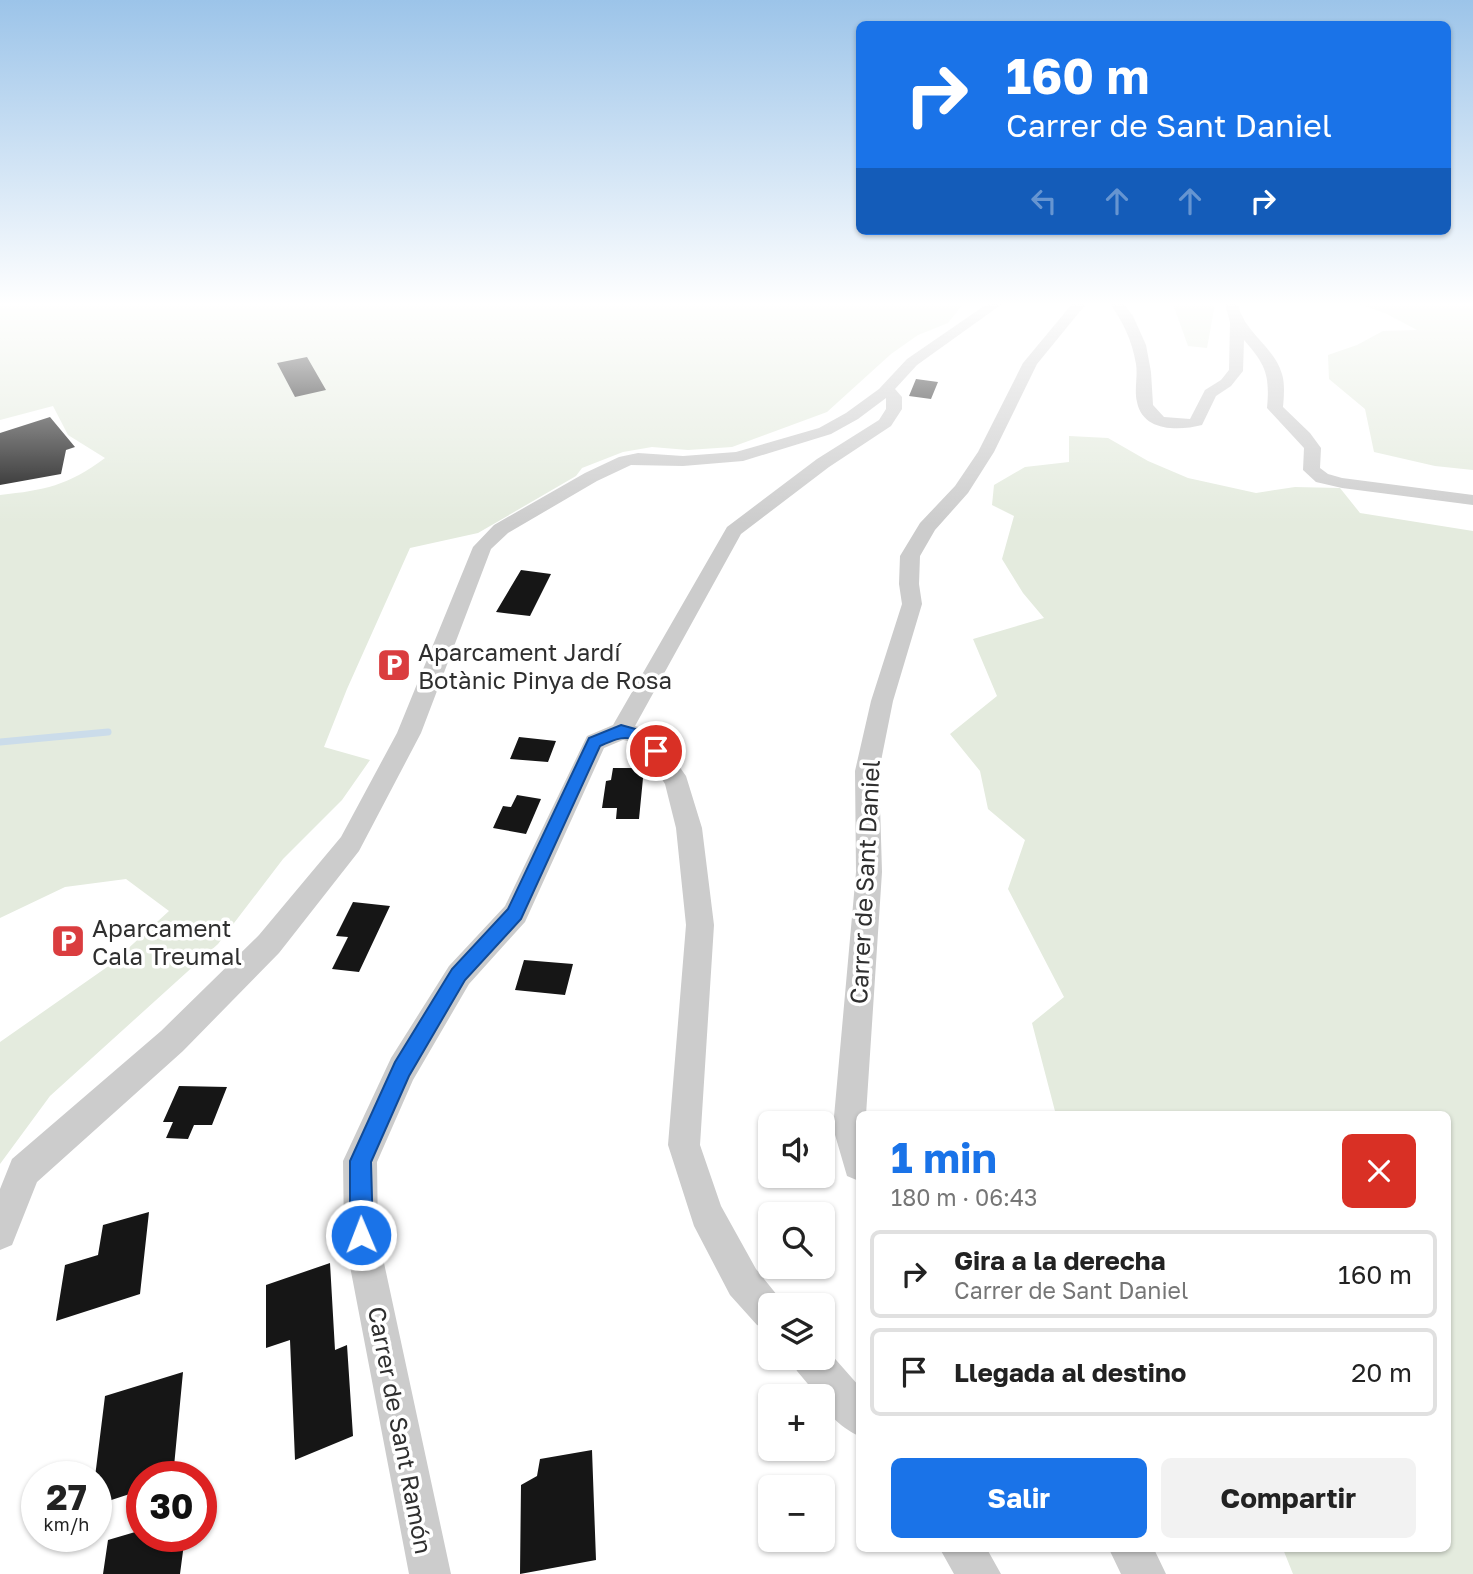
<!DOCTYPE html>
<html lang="es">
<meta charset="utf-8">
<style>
body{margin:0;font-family:"Golos Text",sans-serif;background:#f2f2f2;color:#222;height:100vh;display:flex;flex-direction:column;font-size:26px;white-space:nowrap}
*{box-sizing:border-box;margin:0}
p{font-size:23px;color:#767676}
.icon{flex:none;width:38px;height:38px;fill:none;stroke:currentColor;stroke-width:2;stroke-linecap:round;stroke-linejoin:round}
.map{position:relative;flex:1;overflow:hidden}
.sheet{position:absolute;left:856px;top:1111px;width:595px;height:441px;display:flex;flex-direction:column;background:#fff;border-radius:10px;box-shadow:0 2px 5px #0004}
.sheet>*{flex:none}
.hud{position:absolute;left:856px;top:21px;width:595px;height:214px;border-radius:10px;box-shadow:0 2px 5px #0004;background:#1a73e8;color:#fff;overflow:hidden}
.buttons{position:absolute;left:758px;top:1111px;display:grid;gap:14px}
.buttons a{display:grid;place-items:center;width:77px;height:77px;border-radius:10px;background:#fff;box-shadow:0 2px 5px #0004;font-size:35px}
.speed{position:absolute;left:21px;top:1461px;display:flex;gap:14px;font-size:35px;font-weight:700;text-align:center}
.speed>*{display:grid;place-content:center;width:91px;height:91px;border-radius:50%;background:#fff;box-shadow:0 2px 5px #0004;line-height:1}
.speed small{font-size:18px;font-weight:400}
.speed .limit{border:10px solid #d22;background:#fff;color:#111}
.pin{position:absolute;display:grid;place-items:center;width:60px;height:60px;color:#fff;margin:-30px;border:4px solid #fff;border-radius:50%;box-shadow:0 2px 7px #0007}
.me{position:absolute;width:77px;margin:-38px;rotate:359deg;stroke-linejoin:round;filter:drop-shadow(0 0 5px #0008)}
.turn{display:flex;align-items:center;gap:24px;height:147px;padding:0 35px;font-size:32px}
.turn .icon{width:91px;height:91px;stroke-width:2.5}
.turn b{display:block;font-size:49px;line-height:60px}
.lanes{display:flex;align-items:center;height:66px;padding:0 35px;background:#0003;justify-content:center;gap:35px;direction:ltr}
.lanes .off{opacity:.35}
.round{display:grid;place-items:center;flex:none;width:74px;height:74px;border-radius:10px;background:#f2f2f2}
.headline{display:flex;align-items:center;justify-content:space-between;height:119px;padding:0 35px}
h1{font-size:42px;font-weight:700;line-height:52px;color:#1a73e8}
.cta{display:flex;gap:14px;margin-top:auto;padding:14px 35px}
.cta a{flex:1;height:80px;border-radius:10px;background:#1a73e8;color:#fff;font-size:28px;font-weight:700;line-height:80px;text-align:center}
.cta a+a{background:#f2f2f2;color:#222}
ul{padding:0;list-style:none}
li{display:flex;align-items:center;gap:21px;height:88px;margin:0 14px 10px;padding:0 21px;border:4px solid #e0e0e0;border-radius:10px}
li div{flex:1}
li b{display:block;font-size:26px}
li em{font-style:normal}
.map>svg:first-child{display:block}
.green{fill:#e4ebde}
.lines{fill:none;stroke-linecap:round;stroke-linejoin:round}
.stream{stroke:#cbdcea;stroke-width:7}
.building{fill:#161616}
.street{fill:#ccc;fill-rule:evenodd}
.route{fill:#1a73e8;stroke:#114b97;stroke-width:2}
.labels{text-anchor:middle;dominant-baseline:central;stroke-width:7;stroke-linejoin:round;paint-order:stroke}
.poi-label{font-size:24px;fill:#2f2f2f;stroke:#fff;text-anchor:start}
.street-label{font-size:24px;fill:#2f2f2f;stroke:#fff}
</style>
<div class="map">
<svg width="1473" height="1574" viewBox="0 0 1473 1574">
<rect width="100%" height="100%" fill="#fff"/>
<!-- green -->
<path class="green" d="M0,304H963L948,323L918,335L891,354L827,412L732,447L688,450L652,447L623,452L582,468L576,476L478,533L410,548L347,689L324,747L370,760L342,800L283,859L218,944L50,1096L0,1164V1042L110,965L169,911L126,879L65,887L0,918V495C45,490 67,486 105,458L68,435L53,406L0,420Z
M1173,304H1215L1207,348L1188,346Z
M1357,304H1473V470L1435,466L1374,452L1365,409L1329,379L1328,355L1357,345L1383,331L1417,330L1385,313Z
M1069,436L1108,438L1148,461L1188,478L1256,493L1295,487L1340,488L1360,513L1473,531V1574H1293L1283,1549H1447V1115H1056L1032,1023L1064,997L1008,889L1025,840L988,809L980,771L950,734L997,696L973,639L1044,618L1023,593L1002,559L1014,516L992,505L994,485L1025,467L1069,462Z"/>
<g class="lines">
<!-- stream -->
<path class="stream" d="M0,742L108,732"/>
</g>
<!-- building -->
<path class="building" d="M307,357L326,390L295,397L277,363Z
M916,379L938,382L931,399L909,396Z
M50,417L75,447L66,450L61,474L0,485V433Z
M521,570L551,574L530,616L496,612Z
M519,737L556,741L548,762L510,759Z
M613,768H644L639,819H616L617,808H602L606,781L611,780Z
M517,795L541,799L526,834L493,828L503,806L511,807Z
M353,902L390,906L359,972L332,969L348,937L336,936Z
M524,960L573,964L565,995L515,990Z
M179,1086L227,1087L212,1125H194L188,1139L166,1138L173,1122H163Z
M149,1212L140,1294L56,1321L65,1265L98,1255L103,1225Z
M330,1263L335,1350L347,1345L353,1436L295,1460L290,1340L266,1348V1285Z
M183,1372L173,1477H142V1490L96,1505L95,1477L105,1396Z
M592,1450L596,1560L520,1574L521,1485L537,1476L540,1459Z
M142,1530V1536H185L180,1574H103L108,1540Z"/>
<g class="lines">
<!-- street -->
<path class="street" d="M987,304H1002L917,365L895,389L902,397V409L891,426L829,467L741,534L635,726L649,730L664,745L686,776L702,828L714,925L700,1145L721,1206L756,1269L786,1306H770V1330L757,1325L730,1295L694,1226L668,1145L686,925L676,828L665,784L648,757L633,742L623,740L604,748L525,922L469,984L413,1080L377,1162L378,1235L451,1574H409L344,1235L343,1161L391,1058L449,966L505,906L587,736L613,725L727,527L817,459L879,420L886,409V398L858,419L831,434L743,461L683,466L631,465L597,481L508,533L491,549L421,733L359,851L279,953L183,1051L37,1182L12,1245L0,1250V1189L12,1159L161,1031L259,935L341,837L397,733L473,547L494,525L585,473L619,457L638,453L683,456L736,452L819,428L846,413L879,389L907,359Z
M1072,304H1086L1037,364L994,452L968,493L935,530L920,556L919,584L922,604L893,701L879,771L882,872L866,1115H859V1181L847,1176L833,1128L856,872L855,771L871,701L902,604L899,584L900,556L920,523L955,486L978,452L1023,363Z
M1110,304H1124L1133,316L1146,345L1151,372L1153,405L1164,417L1190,419L1205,390L1221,380L1229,370L1230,322L1225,304H1238C1244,333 1274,346 1282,374C1285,384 1284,396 1283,407L1310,433L1321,448L1320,468L1328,474L1342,478L1473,495V505L1342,488L1316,482L1303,470L1304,448L1267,408C1270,375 1266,365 1244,340L1243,371L1231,386L1216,396L1202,425C1179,431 1143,432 1137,402C1134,390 1138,376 1136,364C1132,340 1123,322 1110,304Z
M822,1344L859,1386V1436C845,1430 823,1413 822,1396H818L797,1371L791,1358H822Z
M940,1549H987L1001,1574H954Z
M1109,1549H1154L1166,1574H1121Z"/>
</g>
<!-- sky -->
<linearGradient id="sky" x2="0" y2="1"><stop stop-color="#9cc4e9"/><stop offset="0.58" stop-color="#fff"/><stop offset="1" stop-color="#fff" stop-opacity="0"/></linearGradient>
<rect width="1473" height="524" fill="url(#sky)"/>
<!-- route -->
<path class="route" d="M621,725L646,732L664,751L661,755H650C630,734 627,734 600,746L521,919L465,980L409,1076L371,1162L373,1235L369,1243L361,1247L353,1243L350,1235V1161L395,1062L452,969L508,909L589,738Z"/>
<!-- icons -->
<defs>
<g id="parking-square" transform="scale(1.75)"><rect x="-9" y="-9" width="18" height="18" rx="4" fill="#da3d3f" stroke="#fff"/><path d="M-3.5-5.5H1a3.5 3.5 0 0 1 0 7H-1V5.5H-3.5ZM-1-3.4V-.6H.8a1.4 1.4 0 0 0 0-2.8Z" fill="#fff"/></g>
</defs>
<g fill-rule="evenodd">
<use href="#parking-square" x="394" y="665"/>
<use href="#parking-square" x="68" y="941"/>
</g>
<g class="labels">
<!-- poi labels -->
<g class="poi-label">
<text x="418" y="651">Aparcament Jardí<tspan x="418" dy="28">Botànic Pinya de Rosa</tspan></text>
<text x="92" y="927">Aparcament<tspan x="92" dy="28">Cala Treumal</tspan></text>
</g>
<!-- street labels -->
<g class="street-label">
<text transform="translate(864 882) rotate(-87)">Carrer de Sant Daniel</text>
<text transform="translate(401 1430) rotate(79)">Carrer de Sant Ramón</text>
</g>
</g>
</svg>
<div class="buttons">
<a><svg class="icon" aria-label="sound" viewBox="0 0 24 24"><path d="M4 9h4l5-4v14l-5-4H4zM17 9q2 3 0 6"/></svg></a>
<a><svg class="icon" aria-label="search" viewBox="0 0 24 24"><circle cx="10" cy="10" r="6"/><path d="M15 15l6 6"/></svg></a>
<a><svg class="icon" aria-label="layers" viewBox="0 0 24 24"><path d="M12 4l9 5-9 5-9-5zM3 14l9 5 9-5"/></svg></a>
<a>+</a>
<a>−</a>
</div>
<div class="speed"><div>27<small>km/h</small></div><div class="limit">30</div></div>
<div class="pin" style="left:656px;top:751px;background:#d93025"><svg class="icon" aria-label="arrive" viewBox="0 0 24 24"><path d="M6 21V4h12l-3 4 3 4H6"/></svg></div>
<svg class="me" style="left:361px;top:1235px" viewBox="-20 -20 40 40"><circle r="17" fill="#1a73e8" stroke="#fff" stroke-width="3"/><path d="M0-11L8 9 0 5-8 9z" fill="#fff"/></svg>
<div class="hud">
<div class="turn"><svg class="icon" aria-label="right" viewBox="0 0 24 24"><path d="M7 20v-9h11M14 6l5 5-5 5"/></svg><div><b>160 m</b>Carrer de Sant Daniel</div></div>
<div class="lanes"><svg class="icon off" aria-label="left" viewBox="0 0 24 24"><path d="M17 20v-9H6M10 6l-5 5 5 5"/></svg><svg class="icon off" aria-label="ahead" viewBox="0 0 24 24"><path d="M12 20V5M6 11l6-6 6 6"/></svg><svg class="icon off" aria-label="ahead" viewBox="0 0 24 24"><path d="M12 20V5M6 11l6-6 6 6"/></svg><svg class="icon" aria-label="right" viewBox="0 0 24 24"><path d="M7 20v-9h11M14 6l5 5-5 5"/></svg></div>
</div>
<section class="sheet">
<div class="headline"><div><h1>1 min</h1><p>180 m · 06:43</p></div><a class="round" style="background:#d93025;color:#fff"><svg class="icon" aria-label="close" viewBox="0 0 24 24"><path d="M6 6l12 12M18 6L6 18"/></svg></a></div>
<ul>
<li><svg class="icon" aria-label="right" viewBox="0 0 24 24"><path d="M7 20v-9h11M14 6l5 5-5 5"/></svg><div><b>Gira a la derecha</b><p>Carrer de Sant Daniel</p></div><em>160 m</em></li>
<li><svg class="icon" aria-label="arrive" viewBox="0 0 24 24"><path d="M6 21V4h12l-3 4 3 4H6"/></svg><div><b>Llegada al destino</b></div><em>20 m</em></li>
</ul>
<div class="cta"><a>Salir</a><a>Compartir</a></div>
</section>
</div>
